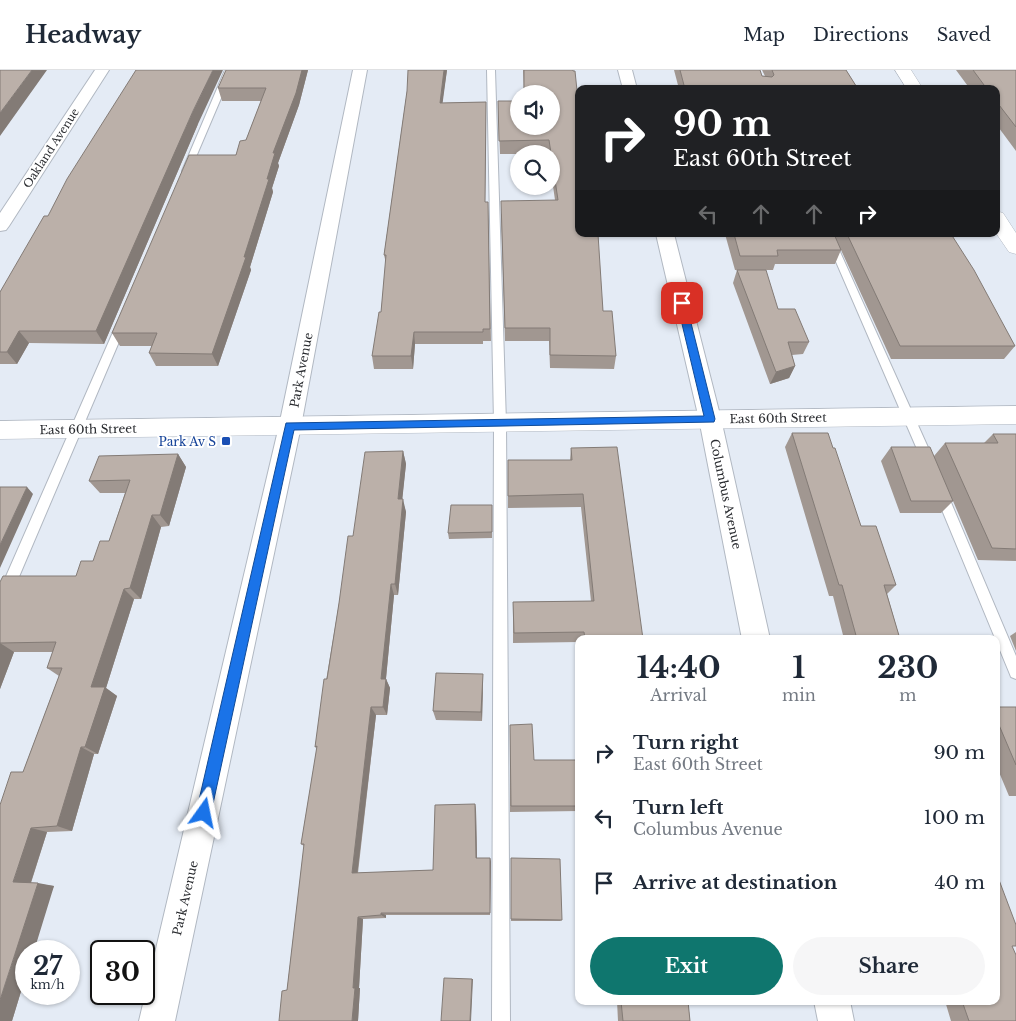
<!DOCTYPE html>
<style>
body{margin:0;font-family:"Libre Baskerville",serif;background:#f6f6f7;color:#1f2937;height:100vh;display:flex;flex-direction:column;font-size:19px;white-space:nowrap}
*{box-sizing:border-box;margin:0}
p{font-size:16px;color:#747a83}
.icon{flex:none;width:28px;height:28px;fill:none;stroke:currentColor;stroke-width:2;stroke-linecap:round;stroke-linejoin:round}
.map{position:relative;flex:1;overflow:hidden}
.details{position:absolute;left:575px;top:565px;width:425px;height:370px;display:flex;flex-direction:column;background:#fff;border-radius:10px;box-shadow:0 1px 4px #0004}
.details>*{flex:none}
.top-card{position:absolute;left:575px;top:15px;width:425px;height:152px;border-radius:10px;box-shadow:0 1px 4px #0004;background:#202124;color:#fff;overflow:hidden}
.tools{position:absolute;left:510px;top:15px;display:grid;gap:10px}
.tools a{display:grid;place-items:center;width:50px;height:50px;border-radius:50%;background:#fff;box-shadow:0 1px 4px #0004;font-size:25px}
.speed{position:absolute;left:15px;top:870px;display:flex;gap:10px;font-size:25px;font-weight:700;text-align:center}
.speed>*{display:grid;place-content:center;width:65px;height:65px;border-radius:50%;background:#fff;box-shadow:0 1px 4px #0004;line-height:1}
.speed small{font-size:12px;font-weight:400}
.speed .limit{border:2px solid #111;border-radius:8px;background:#fff;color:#111}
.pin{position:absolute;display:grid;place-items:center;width:42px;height:42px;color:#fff;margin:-21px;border-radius:10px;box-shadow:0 2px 8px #0006}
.me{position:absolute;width:55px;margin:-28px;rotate:12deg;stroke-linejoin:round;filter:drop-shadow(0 0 4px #0008)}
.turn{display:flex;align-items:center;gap:18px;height:105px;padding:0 15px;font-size:22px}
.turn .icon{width:65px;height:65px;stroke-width:2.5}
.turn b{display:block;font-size:35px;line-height:42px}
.lanes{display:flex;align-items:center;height:48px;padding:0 15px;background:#0003;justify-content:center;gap:25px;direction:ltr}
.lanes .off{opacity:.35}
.eta{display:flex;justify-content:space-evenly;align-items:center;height:85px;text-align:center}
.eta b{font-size:30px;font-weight:700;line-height:35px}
.action{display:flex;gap:10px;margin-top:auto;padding:10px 15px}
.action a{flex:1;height:58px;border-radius:30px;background:#0f766e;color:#fff;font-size:20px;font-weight:700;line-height:58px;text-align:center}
.action a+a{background:#f6f6f7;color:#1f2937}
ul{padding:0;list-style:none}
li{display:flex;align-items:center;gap:15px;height:65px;padding:0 15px}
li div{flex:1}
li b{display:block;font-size:19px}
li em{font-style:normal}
header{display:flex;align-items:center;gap:30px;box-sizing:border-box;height:70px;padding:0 25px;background:#fff;border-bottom:1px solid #e0e1e3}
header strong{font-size:24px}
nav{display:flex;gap:28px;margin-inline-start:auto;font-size:18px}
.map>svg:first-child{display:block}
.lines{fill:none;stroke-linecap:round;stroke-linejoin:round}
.lane-casing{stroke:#b1b8c2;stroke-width:2}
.street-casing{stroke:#b1b8c2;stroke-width:2}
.secondary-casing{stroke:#b1b8c2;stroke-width:1}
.lane{fill:#fff;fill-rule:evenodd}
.street{fill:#fff;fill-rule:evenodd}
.secondary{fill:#fff;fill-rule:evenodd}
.wall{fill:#a19791}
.shaded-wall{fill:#837b76}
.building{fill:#bbb0a9;stroke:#837b76}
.route{fill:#1a73e8;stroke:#114b97}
.transit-dot{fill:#1a4fb4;stroke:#fff;stroke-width:2}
.labels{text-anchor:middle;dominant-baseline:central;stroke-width:4;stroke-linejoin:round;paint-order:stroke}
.far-street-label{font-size:11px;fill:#2a2c30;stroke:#fff}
.street-label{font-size:12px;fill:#2a2c30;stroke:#fff}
.transit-label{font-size:12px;fill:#164399;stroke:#fff;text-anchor:end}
</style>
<header>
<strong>Headway</strong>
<nav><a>Map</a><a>Directions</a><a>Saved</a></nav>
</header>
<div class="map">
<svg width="1016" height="951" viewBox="0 0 1016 951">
<rect width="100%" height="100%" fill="#e4ebf5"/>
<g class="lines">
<!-- lane casing -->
<g class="lane-casing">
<path id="lane" d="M225,0H233L190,101L183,103L182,101Z
M487,0H495L506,353L510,951H492L494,353Z
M824,164H832L935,393L933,396H925L923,393Z
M122,250L127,253L7,535L5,539L0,541V520L117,253Z
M941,418L945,420L947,423L1016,586V609L1011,607L1009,602L935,423L937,420Z"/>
</g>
<!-- street casing -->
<g class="street-casing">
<path id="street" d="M95,0H109L9,156L6,160L0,161V143Z
M353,0H367L301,356L175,951H139L279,356Z
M618,0H632L637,19H623Z
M656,164H674L721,349L770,569H742L699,349Z
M814,931H850L854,951H818Z"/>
</g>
<!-- secondary casing -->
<g class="secondary-casing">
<path id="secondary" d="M895,0H911L923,19H907Z
M996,141L1003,143L1016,163V184L1009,182L996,163Z
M1016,336V354L0,369V351Z"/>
</g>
<!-- lane -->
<use href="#lane" class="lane"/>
<!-- street -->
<use href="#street" class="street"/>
<!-- secondary -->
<use href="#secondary" class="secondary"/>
</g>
<!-- wall -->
<path class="wall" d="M226,0H308L299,35L278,93L279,96L272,118L273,122L250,197L251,200L218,296H156L149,283L152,276H120L112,263L246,70L261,31H222L218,18Z
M447,0L442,33L486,32L485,132H488L491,271H483V274H415L413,299H374L372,286L381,242L386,193L384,185L407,21Z
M523,0H573L579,40L603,241L616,286L614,299L550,298L549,271H505L501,144L555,130L551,102V84H500L498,31L519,56L551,24H524Z
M674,0H760L762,6H765L762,0H846L858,19H679Z
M956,0H1016V81L996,54V19H970Z
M198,54L104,274L29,273L17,294H0V222L48,146Z
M725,164H951L1015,276L1004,289H891L841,180L835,194H775L773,200H735Z
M737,200L778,239L809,272L803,284L792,285L795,296L789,308L770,314L733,213Z
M792,363L833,378L861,456L896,515L887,524L900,569H844L833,526H829L785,377Z
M993,364H1016V491L978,490L953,431L941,443H900L881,391L891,377L934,386L945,373H984Z
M571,378L643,569H579V572L513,573V532L591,531L581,437L508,438V390H570Z
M403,381L406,394L402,429L406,442L398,525H394L386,609L390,618L387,645H376L358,803L433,800L475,734L476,740L477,788H490L491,792L490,845H386V848L363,849L359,918H360L358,951L287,920L304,776L301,774L317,678L315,677L339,533L353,466Z
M178,384L186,397L169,456L161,457L141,529H134L106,618L117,626L98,684H94L72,761L47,762L31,813L54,816L26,881V905L12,951L23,702L59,606L47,598L53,582H14L0,619V512L76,506L93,491L109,471L125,423H100L89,411Z
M492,435V468L449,469L448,463Z
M1016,562V581L1010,566Z
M483,613L482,651L436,650L433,641Z
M996,637H1016V726H1009L996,695Z
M510,655L534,690H579V741L510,742Z
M511,788L562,850L560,851H511Z
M1012,876L1016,951H951L945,931H996Z
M617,931H688L690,951H618Z"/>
<!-- shaded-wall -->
<path class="shaded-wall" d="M32,0H47L0,66V43Z
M213,0H223L198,54L104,274L96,261L193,41Z
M302,0H308L299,35L278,93L279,96L272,118L273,122L250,197L251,200L218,296L212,284L244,187L267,109L273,83Z
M444,0H447L441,45L440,33Z
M19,261L29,273L17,294L7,282Z
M414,262L415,274L413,299L411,286Z
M795,296L789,308L770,314L776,302Z
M403,381L406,394L401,442L398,429Z
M178,384L186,397L169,456L160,445Z
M27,417L33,424L0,498V475Z
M403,429L406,442L398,525L395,514Z
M152,445L161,457L141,529L130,518Z
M391,514L394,525L385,618L381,609Z
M124,519L134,529L106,618L117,626L98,684L85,677L91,617Z
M0,573L14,582L0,619Z
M483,604V613L482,651L481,642Z
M386,609L390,618L387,645L383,637Z
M371,637L376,645L357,806L352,803Z
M81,677L94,684L72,761L57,756Z
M475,734L476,740L477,792L476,788Z
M31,758L47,762L30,815L13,812Z
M490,788L491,792L490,845Z
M38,813L54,816L34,881H26V905L12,951H0V930Z
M381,843L386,845V848L381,845Z
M358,847L363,849L359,918H353Z
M472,909H473L471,951H470Z
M355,918H360L358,951H352Z"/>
<!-- building -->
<path class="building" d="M0,0H32L0,43Z
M136,0H213L193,41L96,261H19L7,282H0V222L44,146H48L67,109Z
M226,0H302L296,23L273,83H275L267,109H269L244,187H246L212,284L149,283L157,263H112L189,85H236L240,71L246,70L266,18H218Z
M408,0H444L440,33L486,32L485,132H488L490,259H483V262H414L411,286H372L379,242H381L386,185H384L407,21Z
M524,0H573V1H575L579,40V164H598L603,241H612L616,286L550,285V258H505L501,131L558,130L549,70L499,71L498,31H519V56H551V24H524Z
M680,0H760L762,6L772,7L774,5L772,0H846L858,19H685Z
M973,0H1016V57L996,31V19H987Z
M734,164H834L841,180H777L778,186H740Z
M847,164H951L974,200L1015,276H900Z
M737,200H766L778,239H795L809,272H788L795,296L776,302Z
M792,363H828L833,378H835L861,456H876L896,515H884L900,569H857L842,515H839Z
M993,364H1016V479L992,478L945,373H998Z
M617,377L643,569H585L584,562L514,563L513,532L594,531L583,424L508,426V390H572L571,378Z
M891,377H930L953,431H911Z
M403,381L398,429H403L395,514H391L381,609H386L383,637H371L352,803L433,800L435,735L475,734L476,788H490V843H381V845L358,847L353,918H355L352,951H279L282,921L287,920L304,774H301L317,676L315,677L324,609H327L339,533L348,466H353L365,382Z
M178,384L160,445H152L130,518L124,519L91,617H105L85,677H81L57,756L31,758L13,812L38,813L0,930V735L11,702H23L62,598H47L56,572L0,573V512L3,506H76L81,491H93L100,471H109L130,410L89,411L99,386Z
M0,417H27L0,475Z
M451,435H492V462L448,463Z
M436,603L483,604L481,642L433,641Z
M996,637H1016V695L996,648Z
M532,654L534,690H579V736H511L510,655Z
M511,788L560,789L562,850L511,849Z
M996,802L1016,855V876H1012L1016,885V951H969L962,931H996Z
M444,908L472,909L470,951H441Z
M621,931H688L690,951H623Z"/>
<!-- route -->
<path class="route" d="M682,230L686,233L715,349L714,352L294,360L211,743L209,748L204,750L198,748L196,743L286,353L704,346L677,233Z"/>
<!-- markers -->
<rect class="transit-dot" x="221" y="366" width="10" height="10" rx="2.5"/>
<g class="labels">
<!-- far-street labels -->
<g class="far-street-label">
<text transform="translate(51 78) rotate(-57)">Oakland Avenue</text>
</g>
<!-- street labels -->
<g class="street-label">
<text transform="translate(301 300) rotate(-79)">Park Avenue</text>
<text transform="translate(778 348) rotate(-1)">East 60th Street</text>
<text transform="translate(88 359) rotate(-1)">East 60th Street</text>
<text transform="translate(726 424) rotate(78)">Columbus Avenue</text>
<text transform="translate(185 828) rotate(-77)">Park Avenue</text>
</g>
<!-- transit labels -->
<g class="transit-label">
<text x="216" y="371">Park Av S</text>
</g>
</g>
</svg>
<div class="tools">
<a><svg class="icon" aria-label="sound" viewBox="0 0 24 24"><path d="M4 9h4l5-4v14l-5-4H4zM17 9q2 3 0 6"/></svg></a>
<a><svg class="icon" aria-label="search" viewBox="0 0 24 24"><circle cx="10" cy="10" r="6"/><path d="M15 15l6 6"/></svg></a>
</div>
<div class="speed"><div>27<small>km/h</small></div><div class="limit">30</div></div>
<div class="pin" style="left:682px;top:233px;background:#d93025"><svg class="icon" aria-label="arrive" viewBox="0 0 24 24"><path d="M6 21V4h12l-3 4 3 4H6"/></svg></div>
<svg class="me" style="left:204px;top:743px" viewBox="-20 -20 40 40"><path d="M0-17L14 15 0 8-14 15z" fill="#1a73e8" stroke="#fff" stroke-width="4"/></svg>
<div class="top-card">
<div class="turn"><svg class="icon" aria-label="right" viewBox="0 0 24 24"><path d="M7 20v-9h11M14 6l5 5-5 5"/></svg><div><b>90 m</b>East 60th Street</div></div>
<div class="lanes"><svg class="icon off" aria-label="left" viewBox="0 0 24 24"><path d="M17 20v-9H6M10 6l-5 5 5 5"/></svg><svg class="icon off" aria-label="ahead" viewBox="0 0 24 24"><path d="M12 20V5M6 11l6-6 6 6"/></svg><svg class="icon off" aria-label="ahead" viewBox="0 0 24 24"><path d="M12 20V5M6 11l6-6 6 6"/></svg><svg class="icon" aria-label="right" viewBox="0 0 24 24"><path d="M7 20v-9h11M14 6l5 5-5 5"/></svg></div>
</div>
<section class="details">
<div class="eta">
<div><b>14:40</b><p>Arrival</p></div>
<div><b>1</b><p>min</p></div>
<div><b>230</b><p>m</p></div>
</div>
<ul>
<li><svg class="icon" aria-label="right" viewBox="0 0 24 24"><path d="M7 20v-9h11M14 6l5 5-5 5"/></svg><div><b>Turn right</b><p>East 60th Street</p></div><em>90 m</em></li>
<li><svg class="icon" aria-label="left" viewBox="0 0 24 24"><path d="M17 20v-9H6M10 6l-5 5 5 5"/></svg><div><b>Turn left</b><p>Columbus Avenue</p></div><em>100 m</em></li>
<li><svg class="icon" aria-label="arrive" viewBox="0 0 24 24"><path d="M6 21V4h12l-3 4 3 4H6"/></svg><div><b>Arrive at destination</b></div><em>40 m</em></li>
</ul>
<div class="action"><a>Exit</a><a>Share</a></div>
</section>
</div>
